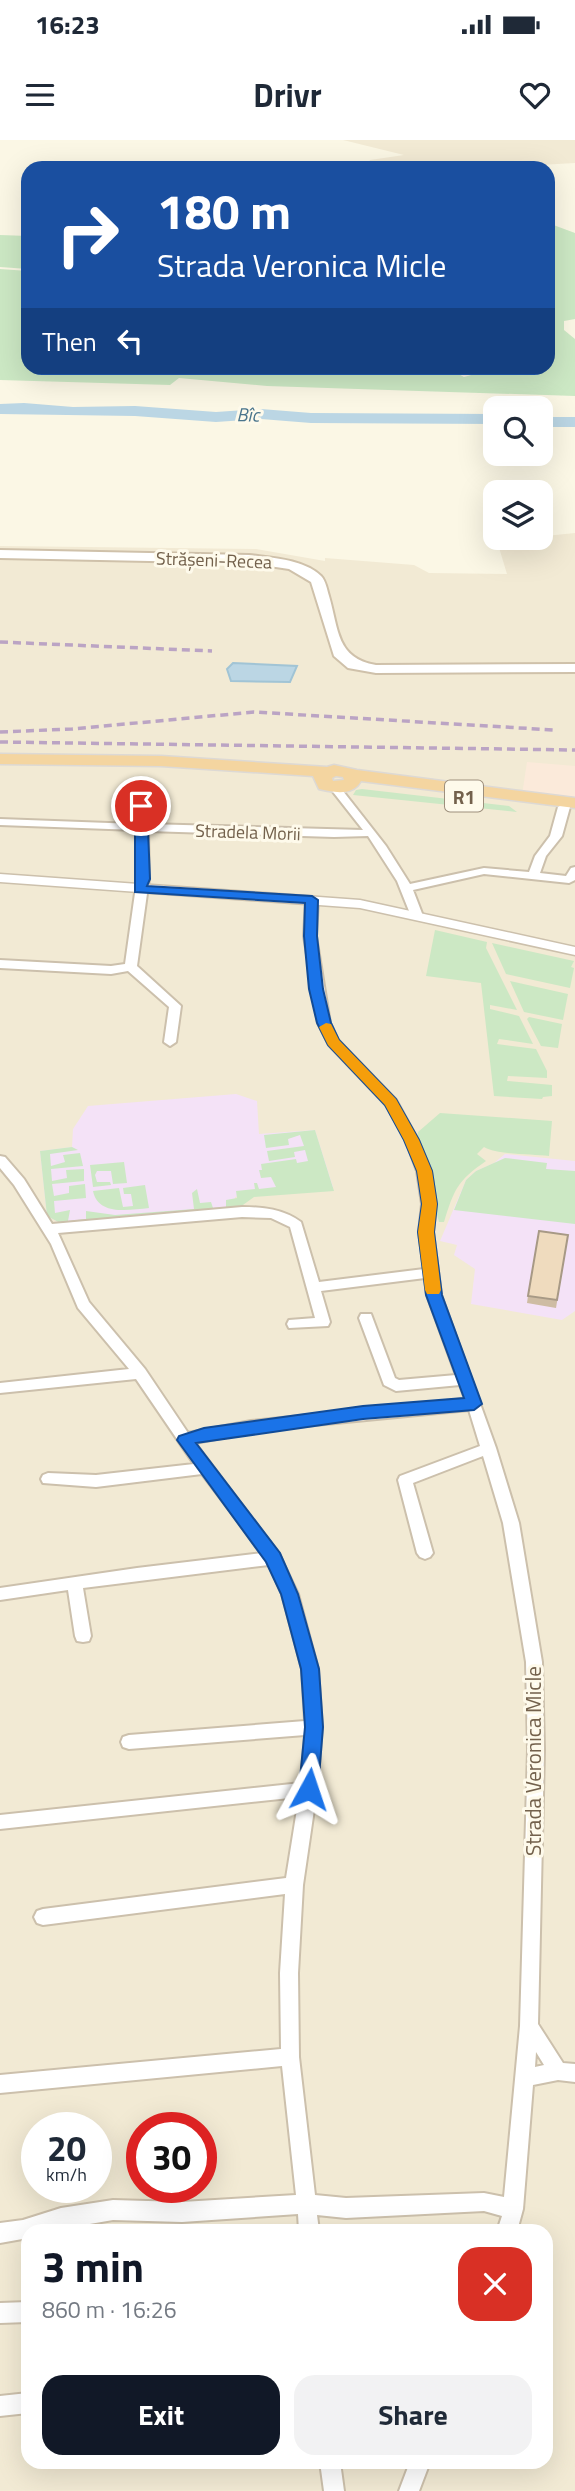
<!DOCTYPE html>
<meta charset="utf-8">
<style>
body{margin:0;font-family:"Titillium Web",sans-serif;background:#f2f2f3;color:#1f2937;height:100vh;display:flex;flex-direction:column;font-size:26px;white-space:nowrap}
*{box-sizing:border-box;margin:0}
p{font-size:23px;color:#747a83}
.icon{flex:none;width:38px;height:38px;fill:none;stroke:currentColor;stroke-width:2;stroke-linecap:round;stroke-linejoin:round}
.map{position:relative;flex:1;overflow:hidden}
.sheet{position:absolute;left:21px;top:2084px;width:532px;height:245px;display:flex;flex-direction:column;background:#fff;border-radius:21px;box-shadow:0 7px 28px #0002}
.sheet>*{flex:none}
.banner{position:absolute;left:21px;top:21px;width:534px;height:214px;border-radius:21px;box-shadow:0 7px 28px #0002;background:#1a4fa0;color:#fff;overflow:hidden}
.tools{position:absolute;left:483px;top:256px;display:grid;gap:14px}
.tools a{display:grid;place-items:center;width:70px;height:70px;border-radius:14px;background:#fff;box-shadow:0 7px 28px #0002;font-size:35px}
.speed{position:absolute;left:21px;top:1972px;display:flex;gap:14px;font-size:35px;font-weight:700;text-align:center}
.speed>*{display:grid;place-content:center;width:91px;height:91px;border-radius:50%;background:#fff;box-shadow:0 7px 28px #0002;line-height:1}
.speed small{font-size:18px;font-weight:400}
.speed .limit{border:10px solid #d22;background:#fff;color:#111}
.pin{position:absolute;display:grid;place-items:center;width:60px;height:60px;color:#fff;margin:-30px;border:4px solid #fff;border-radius:50%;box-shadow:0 2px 7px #0007}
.me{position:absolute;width:77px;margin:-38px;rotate:5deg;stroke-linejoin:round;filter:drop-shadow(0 0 5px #0008)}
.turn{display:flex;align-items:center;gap:24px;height:147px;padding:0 21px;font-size:32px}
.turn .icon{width:91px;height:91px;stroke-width:2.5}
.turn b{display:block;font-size:49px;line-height:60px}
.then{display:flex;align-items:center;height:66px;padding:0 21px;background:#0003;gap:14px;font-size:26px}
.round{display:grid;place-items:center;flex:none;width:74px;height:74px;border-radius:21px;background:#f2f2f3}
.headline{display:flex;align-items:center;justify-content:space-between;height:119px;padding:0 21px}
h1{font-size:42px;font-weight:700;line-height:52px;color:#111827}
.action{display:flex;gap:14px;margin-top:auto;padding:14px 21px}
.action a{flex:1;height:80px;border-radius:21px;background:#111827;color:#fff;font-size:28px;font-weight:700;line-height:80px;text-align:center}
.action a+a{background:#f2f2f3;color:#1f2937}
.status{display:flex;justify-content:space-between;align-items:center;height:49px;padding:0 35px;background:#fff;direction:ltr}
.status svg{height:19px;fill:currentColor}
header{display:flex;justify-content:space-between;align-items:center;height:91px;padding:0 21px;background:#fff;font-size:32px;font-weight:700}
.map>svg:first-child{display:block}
.residential{fill:#f2ead4;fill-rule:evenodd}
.commercial{fill:#fbeada}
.education{fill:#f4e2f7}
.green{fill:#cce8c4}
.water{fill:#bbd6e4;stroke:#a1c4d5;stroke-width:2}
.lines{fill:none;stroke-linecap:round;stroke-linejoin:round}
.river{fill:#bbd6e4;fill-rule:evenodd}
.minor-casing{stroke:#ccc0ac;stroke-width:4}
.tertiary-casing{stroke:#ccc0ac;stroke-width:3}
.secondary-casing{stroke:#cfc1aa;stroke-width:4}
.trunk-casing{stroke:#ddd9d4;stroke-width:3}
.minor{fill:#fff;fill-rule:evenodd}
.tertiary{fill:#fff;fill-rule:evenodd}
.secondary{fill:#fff;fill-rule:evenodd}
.trunk{fill:#f4d5a0;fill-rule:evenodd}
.rail{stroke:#bba4c4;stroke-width:3.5;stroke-dasharray:8 5;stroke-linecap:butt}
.wall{fill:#cebca3}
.building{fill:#efdbbe;stroke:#a79985;stroke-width:2}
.route{fill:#1a73e8;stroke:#114b97;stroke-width:2}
.slow{fill:#f59e0b}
.labels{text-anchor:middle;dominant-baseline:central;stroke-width:6;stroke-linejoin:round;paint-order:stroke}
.far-street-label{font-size:18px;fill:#73614c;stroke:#fefaeb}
.far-water-label{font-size:19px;font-style:italic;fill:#4a758c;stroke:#fefaeb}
.shield{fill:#fefaeb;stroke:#9d8f7c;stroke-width:2}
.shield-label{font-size:19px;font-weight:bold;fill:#73614c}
.street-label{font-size:21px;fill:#73614c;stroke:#fefaeb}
</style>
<div class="status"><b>16:23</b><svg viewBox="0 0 49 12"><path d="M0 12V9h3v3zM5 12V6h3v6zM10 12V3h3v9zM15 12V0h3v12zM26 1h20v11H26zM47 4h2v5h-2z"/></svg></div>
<header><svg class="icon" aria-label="menu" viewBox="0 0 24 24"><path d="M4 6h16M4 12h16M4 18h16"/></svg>Drivr<svg class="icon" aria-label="heart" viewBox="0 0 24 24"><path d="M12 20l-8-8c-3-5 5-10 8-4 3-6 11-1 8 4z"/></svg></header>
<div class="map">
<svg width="575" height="2351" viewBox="0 0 575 2351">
<rect width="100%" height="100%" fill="#fbf7e5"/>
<!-- residential -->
<path class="residential" d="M343,0H575V23L486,28H357L367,26L370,20L404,15Z
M575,393V2351H0V406L256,409L325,421V418L414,425L429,433L507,434L497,401ZM37,1988H96V2048H37ZM142,1988H201V2048H142ZM28,2091H546V2322H28Z"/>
<!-- commercial -->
<path class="commercial" d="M527,622L575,626V660L522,655Z"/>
<!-- education -->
<path class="education" d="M236,954L257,961L259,994L315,990L333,1047L235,1057L236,1070L62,1084L47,1076L40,1011L72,1007L73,989L88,966Z
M505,1014L575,1021V1171L562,1180L471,1164L475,1129L454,1115L457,1105L440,1101L466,1040L476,1031L494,1023Z"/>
<!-- green -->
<path class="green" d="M548,83L575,93V179L564,181V190L575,199V256L267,246L179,238L170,245L0,240V129L28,131V228H447L464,237L493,229L485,228H548Z
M0,95L28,96V129L0,127Z
M362,649L509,666L517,672L353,655L356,650Z
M435,790L487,802L486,808L517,870L490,865V869L519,876L533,904L499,899L497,904L536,909L547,931V938L508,936L507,941L552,945V956L543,957L542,959L494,956L481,843L426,836Z
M492,803L574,821L571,827L574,828L570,848L506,834Z
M510,841L568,854L563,880L524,872Z
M529,877L562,884L558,908L541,906L527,879Z
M440,973L552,981L549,1016C532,1014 497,1015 484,1007L477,1014L486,1021C457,1041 454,1050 444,1082H439L417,998L418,992Z
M315,990L334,1051L254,1057L236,1070L62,1084L47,1076L40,1011L72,1007L78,1010L50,1014L51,1026L65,1022L63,1015L80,1013L83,1026L51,1029L52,1041L67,1038L66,1030L84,1029V1041L52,1044L54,1056L69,1053V1046L85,1044L86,1058L54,1061L55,1073L70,1070L68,1081L86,1079V1071L115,1075L194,1069L192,1053L197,1049L200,1063L211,1062L213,1068L226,1067V1060L237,1058L236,1051L255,1049L254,1043H257L259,1049L276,1047L271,1037L261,1038L259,1030H262L261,1024L296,1019L297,1023L308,1021L305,1010L294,1012L295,1017L269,1021L267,1011L304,1006L300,995L288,999L289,1005L266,1008L264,995Z
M505,1018L547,1023L546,1029L575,1031V1084L454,1070L466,1040L476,1031Z
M124,1022L127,1043L113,1044L111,1031H97L95,1035L97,1042H110L111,1045L93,1047L90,1025Z
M145,1045L149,1068C129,1070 98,1076 93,1051L119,1048L123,1067L133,1066L131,1054H124L123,1048Z"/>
<!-- water -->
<path class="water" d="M233,523L297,526L290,542L231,541L227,529Z"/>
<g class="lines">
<!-- river -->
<path class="river" d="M24,263L73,267L135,266L216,272L261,269L311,273L495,274V284L311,283L261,279L216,282L135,276L0,274V264Z
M541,277H575V287H541Z"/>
<!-- minor casing -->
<g class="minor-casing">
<path id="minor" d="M141,640L146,643L147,684L363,690L330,648L335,645L339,646L386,706L410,744L484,728L529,732L535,716L550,696L558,667L564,664L570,667L562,696L546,716L540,733L566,736L571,728L575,727V740L569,743L484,734L413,750L423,776L417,779L411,776L397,741L368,696L334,697L148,691L149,739L137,826L181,866L176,902L170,906L164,902L169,867L128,831L111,834L0,828V820L111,826L125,824L137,739L136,690L0,685V679L136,684V643Z
M312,757L318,760L316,796L330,883L338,900L396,960L418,1000L431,1031L436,1064L433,1092L441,1155L496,1308L519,1383L542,1522L544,1610L538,1884L563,1923L575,1924V1942L558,1940L533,1945L523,2069L517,2091H497L502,2076L484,2071L346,2078L317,2075L319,2091H299L298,2074L182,2082L113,2080L49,2091H28V2098L0,2103V2083L23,2080L61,2068L113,2060L182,2062L296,2055L282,1926L0,1953V1935L281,1909L280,1833L285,1754L43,1785L37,1783L34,1777L37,1771L43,1769L286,1738L299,1657L0,1689V1675L301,1643L305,1595L129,1609L123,1607L121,1602L123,1597L129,1595L305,1581L302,1529L282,1454L269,1425L83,1448L91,1496L89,1501L83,1502L77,1501L75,1496L68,1450L0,1460V1448L137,1428L262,1413L202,1334L96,1347L43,1343L41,1339L43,1335L48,1333L96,1335L194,1324L136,1239L0,1253V1243L129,1229L78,1168L51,1104L14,1045L0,1028V1016L5,1017L24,1039L52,1084L242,1067C264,1067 283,1069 301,1082L319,1142L424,1129L419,1092L422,1064L417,1031L406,1000L386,965L329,905L318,883L304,796L306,760ZM242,1077L271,1078L290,1087L315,1178L289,1180L287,1184L289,1188L328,1186L330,1182L321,1151L425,1138L427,1155L456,1235L399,1240L395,1238L371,1174H361L359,1178L384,1245L396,1251L460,1245L465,1259L251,1281L188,1293L145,1229L89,1162L58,1093ZM469,1270L480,1306L400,1336L398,1340L417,1413L420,1417L425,1419L430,1417L433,1413L413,1343L483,1316L503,1383L526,1522L528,1610L520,1886L504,2057L484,2053L346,2058L315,2055L299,1917L298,1833L303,1745L317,1649L322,1587L318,1529L298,1454L279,1414L195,1303L264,1290ZM536,1912L544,1925L535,1927Z
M28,2162V2182L0,2183V2163Z
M28,2253V2273L0,2276V2256Z
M320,2322H340L344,2351H324Z
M410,2322H430L419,2351H399Z"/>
</g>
<!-- tertiary casing -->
<g class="tertiary-casing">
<path id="tertiary" d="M0,734L360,760L575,807V815L360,768L0,742Z"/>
</g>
<!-- secondary casing -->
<g class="secondary-casing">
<path id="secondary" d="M0,410L249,415C272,418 303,419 321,436C326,441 327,450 329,456C339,490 336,518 376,525L575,524V532L376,533L348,528L334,516L311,442L289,429L249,423L0,418Z"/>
</g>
<!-- trunk casing -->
<g class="trunk-casing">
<path id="trunk" d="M0,614L161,616L327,627L334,625L357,630L575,658V668L361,641C352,657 333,652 319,649L313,636L161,626L0,624ZM336,636L343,637L344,640L333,641L332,638Z"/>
</g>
<!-- minor -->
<use href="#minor" class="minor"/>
<!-- tertiary -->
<use href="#tertiary" class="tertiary"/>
<!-- secondary -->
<use href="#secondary" class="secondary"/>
<!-- trunk -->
<use href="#trunk" class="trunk"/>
<!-- rail -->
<path class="rail" d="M0,502L212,511
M0,592L72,589L254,572L554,590
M0,602L575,610"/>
</g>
<!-- wall -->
<path class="wall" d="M568,1095L556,1168L527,1163L528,1156Z"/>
<!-- building -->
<path class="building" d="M539,1091L568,1095L557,1160L528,1156Z"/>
<!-- route -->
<path class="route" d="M141,662L147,666L150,739L147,746L312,756L318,760L317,796L323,849L331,883L339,900L396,959L419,1000L432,1031L437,1064L434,1092L442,1155L482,1264L474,1270L363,1279L196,1303L280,1413L298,1454L319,1529L323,1587L318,1649L316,1655L309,1657L302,1655L299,1649L305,1587L301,1529L281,1454L266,1422L177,1300L179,1296L204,1288L363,1266L464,1258L426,1155L418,1092L422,1064L417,1031L404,1000L385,965L328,905L317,883L309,849L304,796L305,763L135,752V666Z"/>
<!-- slow -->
<path class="slow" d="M326,883L331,884L339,900L396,959L419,1000L432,1031L437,1064L434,1092L441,1150L439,1154H427L425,1150L418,1092L422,1064L417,1031L404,1000L385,965L328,905L319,887Z"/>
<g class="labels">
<!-- far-street labels -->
<g class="far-street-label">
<text transform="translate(214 420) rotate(2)">Strășeni-Recea</text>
<text transform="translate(248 692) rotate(2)">Stradela Morii</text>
</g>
<!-- far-water labels -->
<g class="far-water-label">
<text transform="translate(248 274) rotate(1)">Bîc</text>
</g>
<!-- shield labels -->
<rect class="shield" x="445" y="640.5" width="38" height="31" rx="5"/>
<g class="shield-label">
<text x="464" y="656">R1</text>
</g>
<!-- street labels -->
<g class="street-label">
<text transform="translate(533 1621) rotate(-90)">Strada Veronica Micle</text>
</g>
</g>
</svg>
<div class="tools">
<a><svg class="icon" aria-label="search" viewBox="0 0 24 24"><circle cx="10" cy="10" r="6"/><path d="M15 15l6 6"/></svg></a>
<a><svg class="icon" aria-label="layers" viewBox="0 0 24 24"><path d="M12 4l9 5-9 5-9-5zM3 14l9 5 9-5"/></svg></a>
</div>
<div class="speed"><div>20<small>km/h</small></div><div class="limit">30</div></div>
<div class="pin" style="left:141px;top:666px;background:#d93025"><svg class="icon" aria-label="arrive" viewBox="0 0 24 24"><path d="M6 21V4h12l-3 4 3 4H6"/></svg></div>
<svg class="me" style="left:309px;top:1649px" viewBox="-20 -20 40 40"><path d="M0-17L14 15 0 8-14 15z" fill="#1a73e8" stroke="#fff" stroke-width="4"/></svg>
<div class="banner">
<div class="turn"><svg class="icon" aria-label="right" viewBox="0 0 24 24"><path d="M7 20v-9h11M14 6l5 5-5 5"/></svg><div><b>180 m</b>Strada Veronica Micle</div></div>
<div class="then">Then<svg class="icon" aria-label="left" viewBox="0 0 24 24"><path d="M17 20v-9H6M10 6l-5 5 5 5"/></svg></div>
</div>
<section class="sheet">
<div class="headline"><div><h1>3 min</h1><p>860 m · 16:26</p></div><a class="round" style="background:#d93025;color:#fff"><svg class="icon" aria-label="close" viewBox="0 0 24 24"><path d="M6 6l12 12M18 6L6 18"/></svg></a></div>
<div class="action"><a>Exit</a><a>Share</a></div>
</section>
</div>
